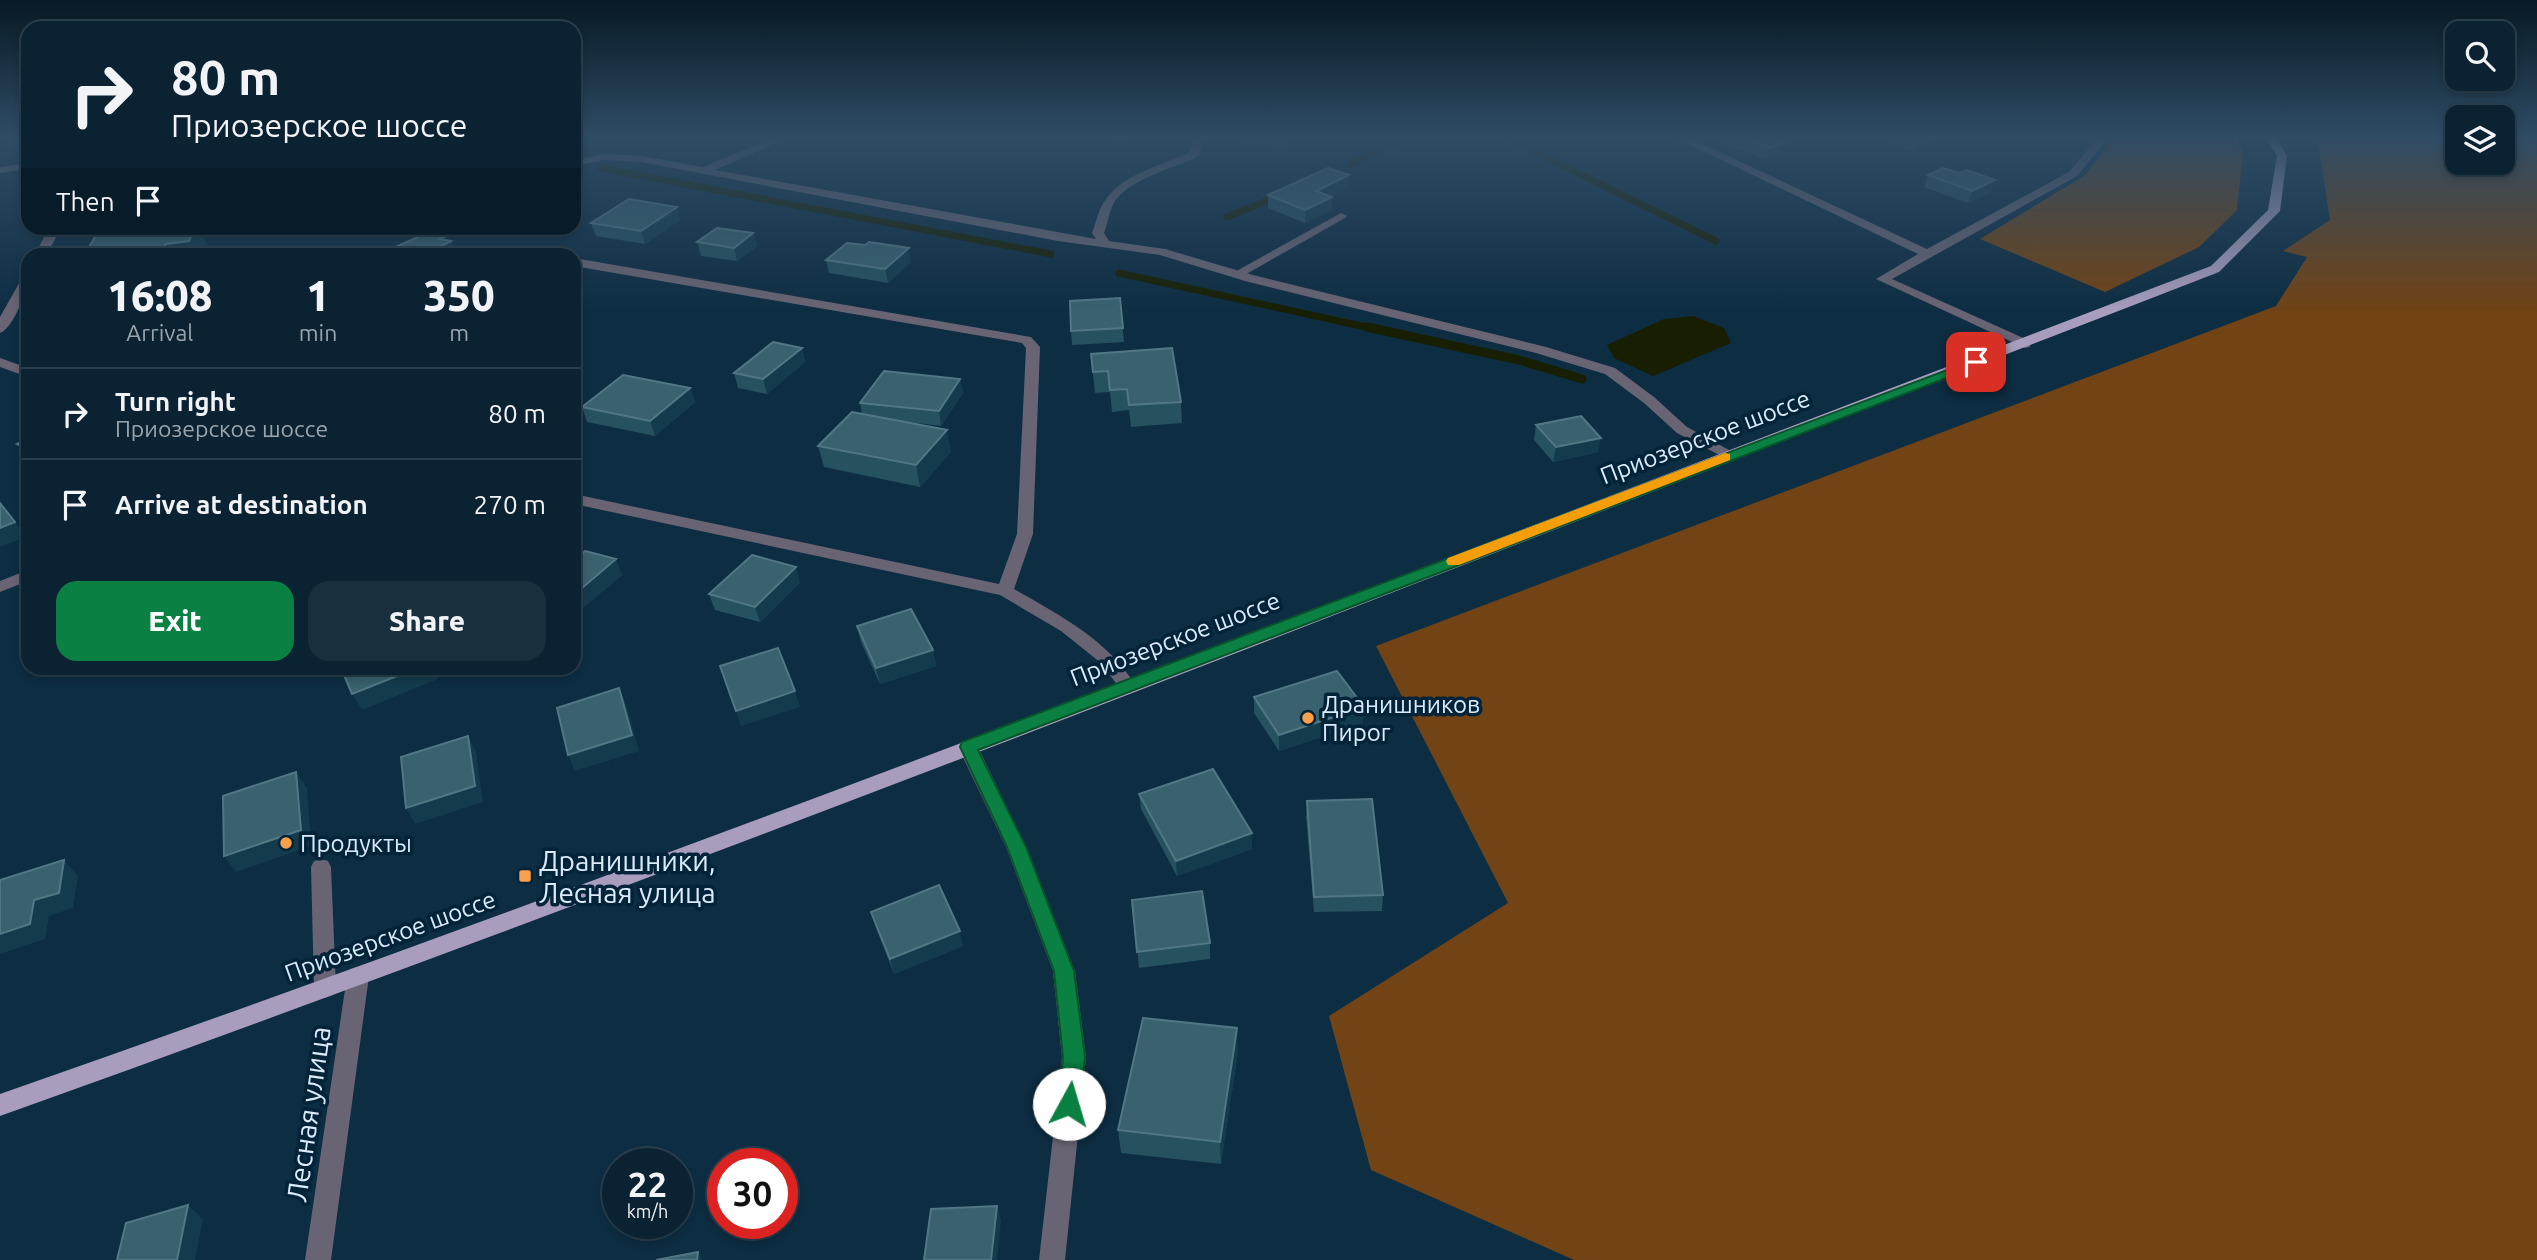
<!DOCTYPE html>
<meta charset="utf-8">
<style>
body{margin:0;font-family:Ubuntu,sans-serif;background:#182f3e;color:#f1f3f6;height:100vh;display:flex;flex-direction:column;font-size:26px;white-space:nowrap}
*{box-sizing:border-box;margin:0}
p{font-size:23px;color:#99a4ac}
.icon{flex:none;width:38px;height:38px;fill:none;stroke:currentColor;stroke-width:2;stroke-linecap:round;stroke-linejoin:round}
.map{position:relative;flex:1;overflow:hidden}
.panel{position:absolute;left:21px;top:248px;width:560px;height:427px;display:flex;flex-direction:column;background:#0a2232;border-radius:21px;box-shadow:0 4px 10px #0003,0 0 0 2px #2a3f4d}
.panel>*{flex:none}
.banner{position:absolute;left:21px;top:21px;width:560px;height:214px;border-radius:21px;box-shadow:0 4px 10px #0003,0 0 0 2px #2a3f4d;background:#0a2232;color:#f1f3f6;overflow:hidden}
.tools{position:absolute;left:2445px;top:21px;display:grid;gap:14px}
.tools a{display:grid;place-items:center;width:70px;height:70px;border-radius:14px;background:#0a2232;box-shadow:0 4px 10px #0003,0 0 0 2px #2a3f4d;font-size:35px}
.speed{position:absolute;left:602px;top:1148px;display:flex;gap:14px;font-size:35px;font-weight:700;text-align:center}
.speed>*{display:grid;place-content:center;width:91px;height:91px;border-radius:50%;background:#0a2232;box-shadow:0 4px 10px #0003,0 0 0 2px #2a3f4d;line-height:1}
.speed small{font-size:18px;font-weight:400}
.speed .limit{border:10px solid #d22;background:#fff;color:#111}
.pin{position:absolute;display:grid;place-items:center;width:60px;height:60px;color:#fff;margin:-30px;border-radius:14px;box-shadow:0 4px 10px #0006}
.me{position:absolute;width:77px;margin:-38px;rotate:6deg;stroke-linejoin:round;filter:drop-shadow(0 0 5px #0008)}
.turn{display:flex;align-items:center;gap:24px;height:147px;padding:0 35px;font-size:32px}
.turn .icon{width:91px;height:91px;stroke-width:2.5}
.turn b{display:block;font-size:49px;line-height:60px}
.then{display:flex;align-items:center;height:66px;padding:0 35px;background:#0003;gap:14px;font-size:26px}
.eta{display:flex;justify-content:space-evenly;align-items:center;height:119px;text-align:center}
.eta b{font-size:42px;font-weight:800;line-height:49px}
.action{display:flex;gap:14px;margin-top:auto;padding:14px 35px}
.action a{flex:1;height:80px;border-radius:21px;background:#0b8043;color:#fff;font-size:28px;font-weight:800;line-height:80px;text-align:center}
.action a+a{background:#182f3e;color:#f1f3f6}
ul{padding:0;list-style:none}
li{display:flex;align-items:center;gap:21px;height:91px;padding:0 35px;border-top:2px solid #2a3f4d}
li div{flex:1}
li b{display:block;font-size:26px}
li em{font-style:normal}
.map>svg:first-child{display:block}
.green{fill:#714315}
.water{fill:#171f00}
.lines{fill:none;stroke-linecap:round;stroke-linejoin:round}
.stream-far1{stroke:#171f00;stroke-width:7}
.stream{stroke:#171f00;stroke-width:9}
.service{fill:#696473;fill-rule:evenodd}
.minor{fill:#696473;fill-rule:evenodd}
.primary{fill:#a89dbc;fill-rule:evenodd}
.wall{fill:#26515e}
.shaded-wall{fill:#143b4c}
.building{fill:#39616e;stroke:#527784;stroke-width:2}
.route{fill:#0b8043;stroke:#07532c;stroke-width:2}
.slow{fill:#f59e0b}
.poi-dot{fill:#f8a04b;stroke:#032338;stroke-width:2.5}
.labels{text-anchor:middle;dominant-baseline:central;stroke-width:7;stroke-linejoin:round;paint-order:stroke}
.street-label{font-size:24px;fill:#d9ebf9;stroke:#032338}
.poi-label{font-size:24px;fill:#d9ebf9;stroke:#032338;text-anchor:start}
.near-poi-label{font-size:28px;fill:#d9ebf9;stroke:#032338;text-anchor:start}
.near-street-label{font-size:28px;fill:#d9ebf9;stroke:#032338}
</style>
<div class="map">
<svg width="2537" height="1260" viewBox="0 0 2537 1260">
<rect width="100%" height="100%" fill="#0d2d42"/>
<!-- green -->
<path class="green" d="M2117,136H2235L2243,152L2237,210L2199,247L2105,292L1980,239L2084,176Z
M2317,136H2457V163H2502L2503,136H2537V1260H1574L1371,1170L1329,1016L1508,903L1376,646L2276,306L2307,257L2283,251L2330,220Z"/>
<!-- water -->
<path class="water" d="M1693,316L1724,328L1731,343L1653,376L1614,358L1607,345L1664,319Z"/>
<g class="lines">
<!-- stream-far1 -->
<path class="stream-far1" d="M1341,136L1343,139
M1503,136L1716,241
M1351,164L1406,136
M601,168L1051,254
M1227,217L1279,196
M1119,273L1375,329"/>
<!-- stream -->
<path class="stream" d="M1367,327L1519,360L1582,379"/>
<!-- service -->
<path class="service" d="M1341,213L1347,216L1345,218L1241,277L1237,278L1231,274Z
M28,570V581L0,592V581Z
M321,859L328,861L331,867L336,988L333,995L325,998L317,995L314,988L311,867L314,861Z"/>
<!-- minor -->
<path class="minor" d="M778,136H792L715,170L1096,239L1092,233C1096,223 1098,211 1104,202C1121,174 1162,166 1190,152L1194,136H1204L1199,156C1173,169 1133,177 1115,201C1109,210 1108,223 1104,233L1109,241L1165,249L1253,275L1546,347L1615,368L1654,397L1687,427L1738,455L1730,460L1725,458L1677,433L1644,403L1605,374L1536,353L1245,281L1160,255L1058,241L641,162L604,160L574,166V160L604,154L641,156L703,167Z
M1671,136H1685L1927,249L2069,172L2099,136H2110L2077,176L1892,279L2030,341V347L2025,348L1876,279L1918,254Z
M28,163V169L0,173V167Z
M49,228H61L46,256H34Z
M574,258L1031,337L1040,347L1033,534L1014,589C1060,615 1108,640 1136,686L1133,690H1121L1101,663L1061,631L1000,595L574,504V494L999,584L1017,534L1026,348L1022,343L574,266Z
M28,274C28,289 14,328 0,333V317L22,278Z
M0,358L28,368V377L0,367Z
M968,740L975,742L978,747L1026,847L1075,971L1086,1057L1065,1260H1039L1062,1057L1053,971L1006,847L958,747L961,742Z
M358,967L366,969L369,976L331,1260H305L347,976L350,969Z"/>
<!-- primary -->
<path class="primary" d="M2265,136H2275L2287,156L2280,211L2219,272C1481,557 745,849 0,1116V1094C743,834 1475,546 2211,266L2268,210L2277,156Z"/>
</g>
<!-- wall -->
<path class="wall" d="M1104,136H1137L1120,143Z
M1241,136H1294L1284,148L1241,142Z
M1721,136H1781L1780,141L1784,143L1781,155L1766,160L1720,141Z
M1888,136H1938L1936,143L1916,152L1886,141Z
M1960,173L1995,180L1991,192L1968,203L1924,187L1928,175Z
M1348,188L1331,196L1332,197V210L1305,223L1268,208V195Z
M680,220L645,244L596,236L591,223Z
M753,233L757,246L737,261L701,256L697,242Z
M826,260L911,262L888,283L829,273Z
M1120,298L1124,342L1072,345L1071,331Z
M802,348L805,362L767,394L738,388L734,373Z
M1091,354L1181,402L1182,423L1131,427L1129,410L1112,412L1110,392L1095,393Z
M960,379L963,393L941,426L900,421L951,452L920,487L824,467L818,446L862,414L860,403Z
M690,388L695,402L655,436L587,422L582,407Z
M1536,425L1598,452L1553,462L1534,440Z
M28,438V459L17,444Z
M574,560L622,575L581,609L574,607Z
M800,582L760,622L715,610L709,594Z
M857,626L933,650L936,666L880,684L861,642Z
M1254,697L1363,723L1279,751L1254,713Z
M1139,794L1252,833V849L1177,876L1141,809Z
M1307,801L1383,895L1382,911L1314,912L1306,816Z
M1132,900L1210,943V959L1139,968Z
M871,912L963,946L894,974L876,928Z
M1238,1051L1221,1164L1121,1153L1118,1130Z"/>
<!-- shaded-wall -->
<path class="shaded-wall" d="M1119,136H1137L1120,143Z
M1284,136H1294L1284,148Z
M1772,136H1781L1779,145L1784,143L1781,155L1766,160L1769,148V137Z
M1929,136H1938L1936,143L1916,152L1920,140Z
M1349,175L1348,188L1315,203L1316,191Z
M1995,180L1991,192L1968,203L1972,191Z
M1332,197V210L1305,223V210Z
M677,207L680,220L645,244L641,231Z
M195,228H199L207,243L202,256H133Z
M753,233L757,246L737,261L734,248Z
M446,236L448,242L451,241L456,254L454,256H423L440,239Z
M909,248L911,262L888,283L885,269Z
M125,251L127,256H94Z
M802,348L805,362L767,394L763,379Z
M960,379L963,393L941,426L939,411Z
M690,388L695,402L655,436L650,421Z
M947,430L951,452L920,487L916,465Z
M1601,438L1598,452L1553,462L1556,447Z
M15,522L26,537L0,547V528Z
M616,559L622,575L581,609L575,594Z
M796,567L800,582L760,622L755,607Z
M933,650L936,666L880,684L876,668Z
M167,668H179L169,672Z
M417,668H432L438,679L362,710L352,694Z
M619,688L626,704L639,751L575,771L568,755Z
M795,691L800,707L741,726L736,711Z
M1364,707L1363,723L1279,751V735Z
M468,736L476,752L483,802L415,824L406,808Z
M296,772L307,788L311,846L236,872L224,856Z
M1252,833V849L1177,876L1176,861Z
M64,860L78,876L73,908L49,916L45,939L0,954V934L34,900Z
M960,931L963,946L894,974L890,959Z
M1237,1028L1238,1051L1221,1164L1220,1142Z
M188,1205L203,1219L195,1260H177Z
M997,1206L1001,1220L997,1260H991Z
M698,1252L703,1260H697Z"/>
<!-- building -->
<path class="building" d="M1740,136H1772L1769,137L1784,143L1769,148Z
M1909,136H1929L1920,140Z
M1328,168L1349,175L1316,191L1332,197L1305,210L1268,195Z
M1943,168L1960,173L1967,170L1995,180L1972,191L1928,175Z
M629,199L677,207L641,231L591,223Z
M100,228H195L189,241L166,244L162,252L133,256H123L125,251L94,256H84Z
M717,228L753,233L734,248L697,242Z
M429,232L446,236L440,239L451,241L423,256H397L384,252Z
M869,242L909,248L885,269L826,260L847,243L865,245Z
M1120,298L1123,328L1071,331L1070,301Z
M773,342L802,348L763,379L734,373Z
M1172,348L1181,402L1129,405L1127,389L1110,390L1108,371L1093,372L1091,354Z
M884,371L960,379L939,411L860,403Z
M623,375L690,388L650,421L582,407Z
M852,412L947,430L916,465L818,446Z
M1581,416L1601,438L1556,447L1536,425Z
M28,438V448L17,444Z
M0,503L15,522L0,528Z
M585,551L616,559L575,594L574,593V560Z
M752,555L796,567L755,607L709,594Z
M911,609L933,650L876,668L857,626Z
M778,648L795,691L736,711L720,666Z
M341,668H417L352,694Z
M1337,671L1364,707L1279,735L1254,697Z
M619,688L632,735L568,755L557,708Z
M468,736L475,786L406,808L401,757Z
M1213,769L1252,833L1176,861L1139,794Z
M296,772L301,830L224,856L223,796Z
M1372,799L1383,895L1314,897L1307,801Z
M64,860L59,893L34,900L30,924L0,934V880Z
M939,885L960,931L890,959L871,912Z
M1202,891L1210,943L1137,952L1132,900Z
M1143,1018L1237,1028L1220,1142L1118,1130Z
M188,1205L177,1260H117L126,1223Z
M997,1206L991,1260H924L931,1209Z
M698,1252L697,1260H656Z"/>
<!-- sky -->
<linearGradient id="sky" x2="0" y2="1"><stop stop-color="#071924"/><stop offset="0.44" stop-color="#2f4c65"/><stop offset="1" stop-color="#2f4c65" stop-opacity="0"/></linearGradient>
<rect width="2537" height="312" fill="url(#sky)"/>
<!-- route -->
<path class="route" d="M1976,359L1980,360V365L978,750L1026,847L1074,971L1085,1057L1080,1104L1077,1111L1069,1114L1061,1111L1058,1104L1063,1057L1054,971L1007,847L960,747L962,742Z"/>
<!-- slow -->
<path class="slow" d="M1725,453L1730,454V460L1459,565H1448L1446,561L1448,558Z"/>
<!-- markers -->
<g class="poi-dot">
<circle cx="1308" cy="718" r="7"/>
<circle cx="286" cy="843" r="7"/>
<rect x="518" y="869" width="14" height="14" rx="3.5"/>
</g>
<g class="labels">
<!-- street labels -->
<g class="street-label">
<text transform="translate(1705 437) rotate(-21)">Приозерское шоссе</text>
<text transform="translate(1175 639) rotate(-21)">Приозерское шоссе</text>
<text transform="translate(390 936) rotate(-20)">Приозерское шоссе</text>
</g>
<!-- poi labels -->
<g class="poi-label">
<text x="1322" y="704">Дранишников<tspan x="1322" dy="28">Пирог</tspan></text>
<text x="300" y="843">Продукты</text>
</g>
<!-- near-poi labels -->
<g class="near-poi-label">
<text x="539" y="860">Дранишники,<tspan x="539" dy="32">Лесная улица</tspan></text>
</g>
<!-- near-street labels -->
<g class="near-street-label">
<text transform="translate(308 1114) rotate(-82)">Лесная улица</text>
</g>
</g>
</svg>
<div class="tools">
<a><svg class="icon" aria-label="search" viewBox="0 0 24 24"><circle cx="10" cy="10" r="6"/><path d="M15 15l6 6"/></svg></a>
<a><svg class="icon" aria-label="layers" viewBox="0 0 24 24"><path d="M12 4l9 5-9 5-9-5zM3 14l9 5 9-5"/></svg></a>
</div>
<div class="speed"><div>22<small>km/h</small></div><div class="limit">30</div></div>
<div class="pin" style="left:1976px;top:362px;background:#d93025"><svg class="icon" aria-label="arrive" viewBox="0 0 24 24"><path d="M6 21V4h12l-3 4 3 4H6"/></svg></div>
<svg class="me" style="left:1069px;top:1104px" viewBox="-20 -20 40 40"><circle r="19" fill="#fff"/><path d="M0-13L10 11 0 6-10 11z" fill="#0b8043"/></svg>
<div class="banner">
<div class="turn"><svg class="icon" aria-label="right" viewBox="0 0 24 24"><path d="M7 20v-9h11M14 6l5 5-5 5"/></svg><div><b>80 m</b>Приозерское шоссе</div></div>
<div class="then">Then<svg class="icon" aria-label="arrive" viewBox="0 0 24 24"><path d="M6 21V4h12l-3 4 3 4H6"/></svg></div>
</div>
<section class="panel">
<div class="eta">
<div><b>16:08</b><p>Arrival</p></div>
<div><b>1</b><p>min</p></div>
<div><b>350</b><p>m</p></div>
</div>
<ul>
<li><svg class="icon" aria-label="right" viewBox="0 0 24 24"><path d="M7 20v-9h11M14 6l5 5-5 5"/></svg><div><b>Turn right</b><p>Приозерское шоссе</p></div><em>80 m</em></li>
<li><svg class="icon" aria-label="arrive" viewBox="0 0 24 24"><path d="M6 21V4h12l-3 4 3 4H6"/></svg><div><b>Arrive at destination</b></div><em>270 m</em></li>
</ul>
<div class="action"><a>Exit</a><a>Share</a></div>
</section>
</div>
